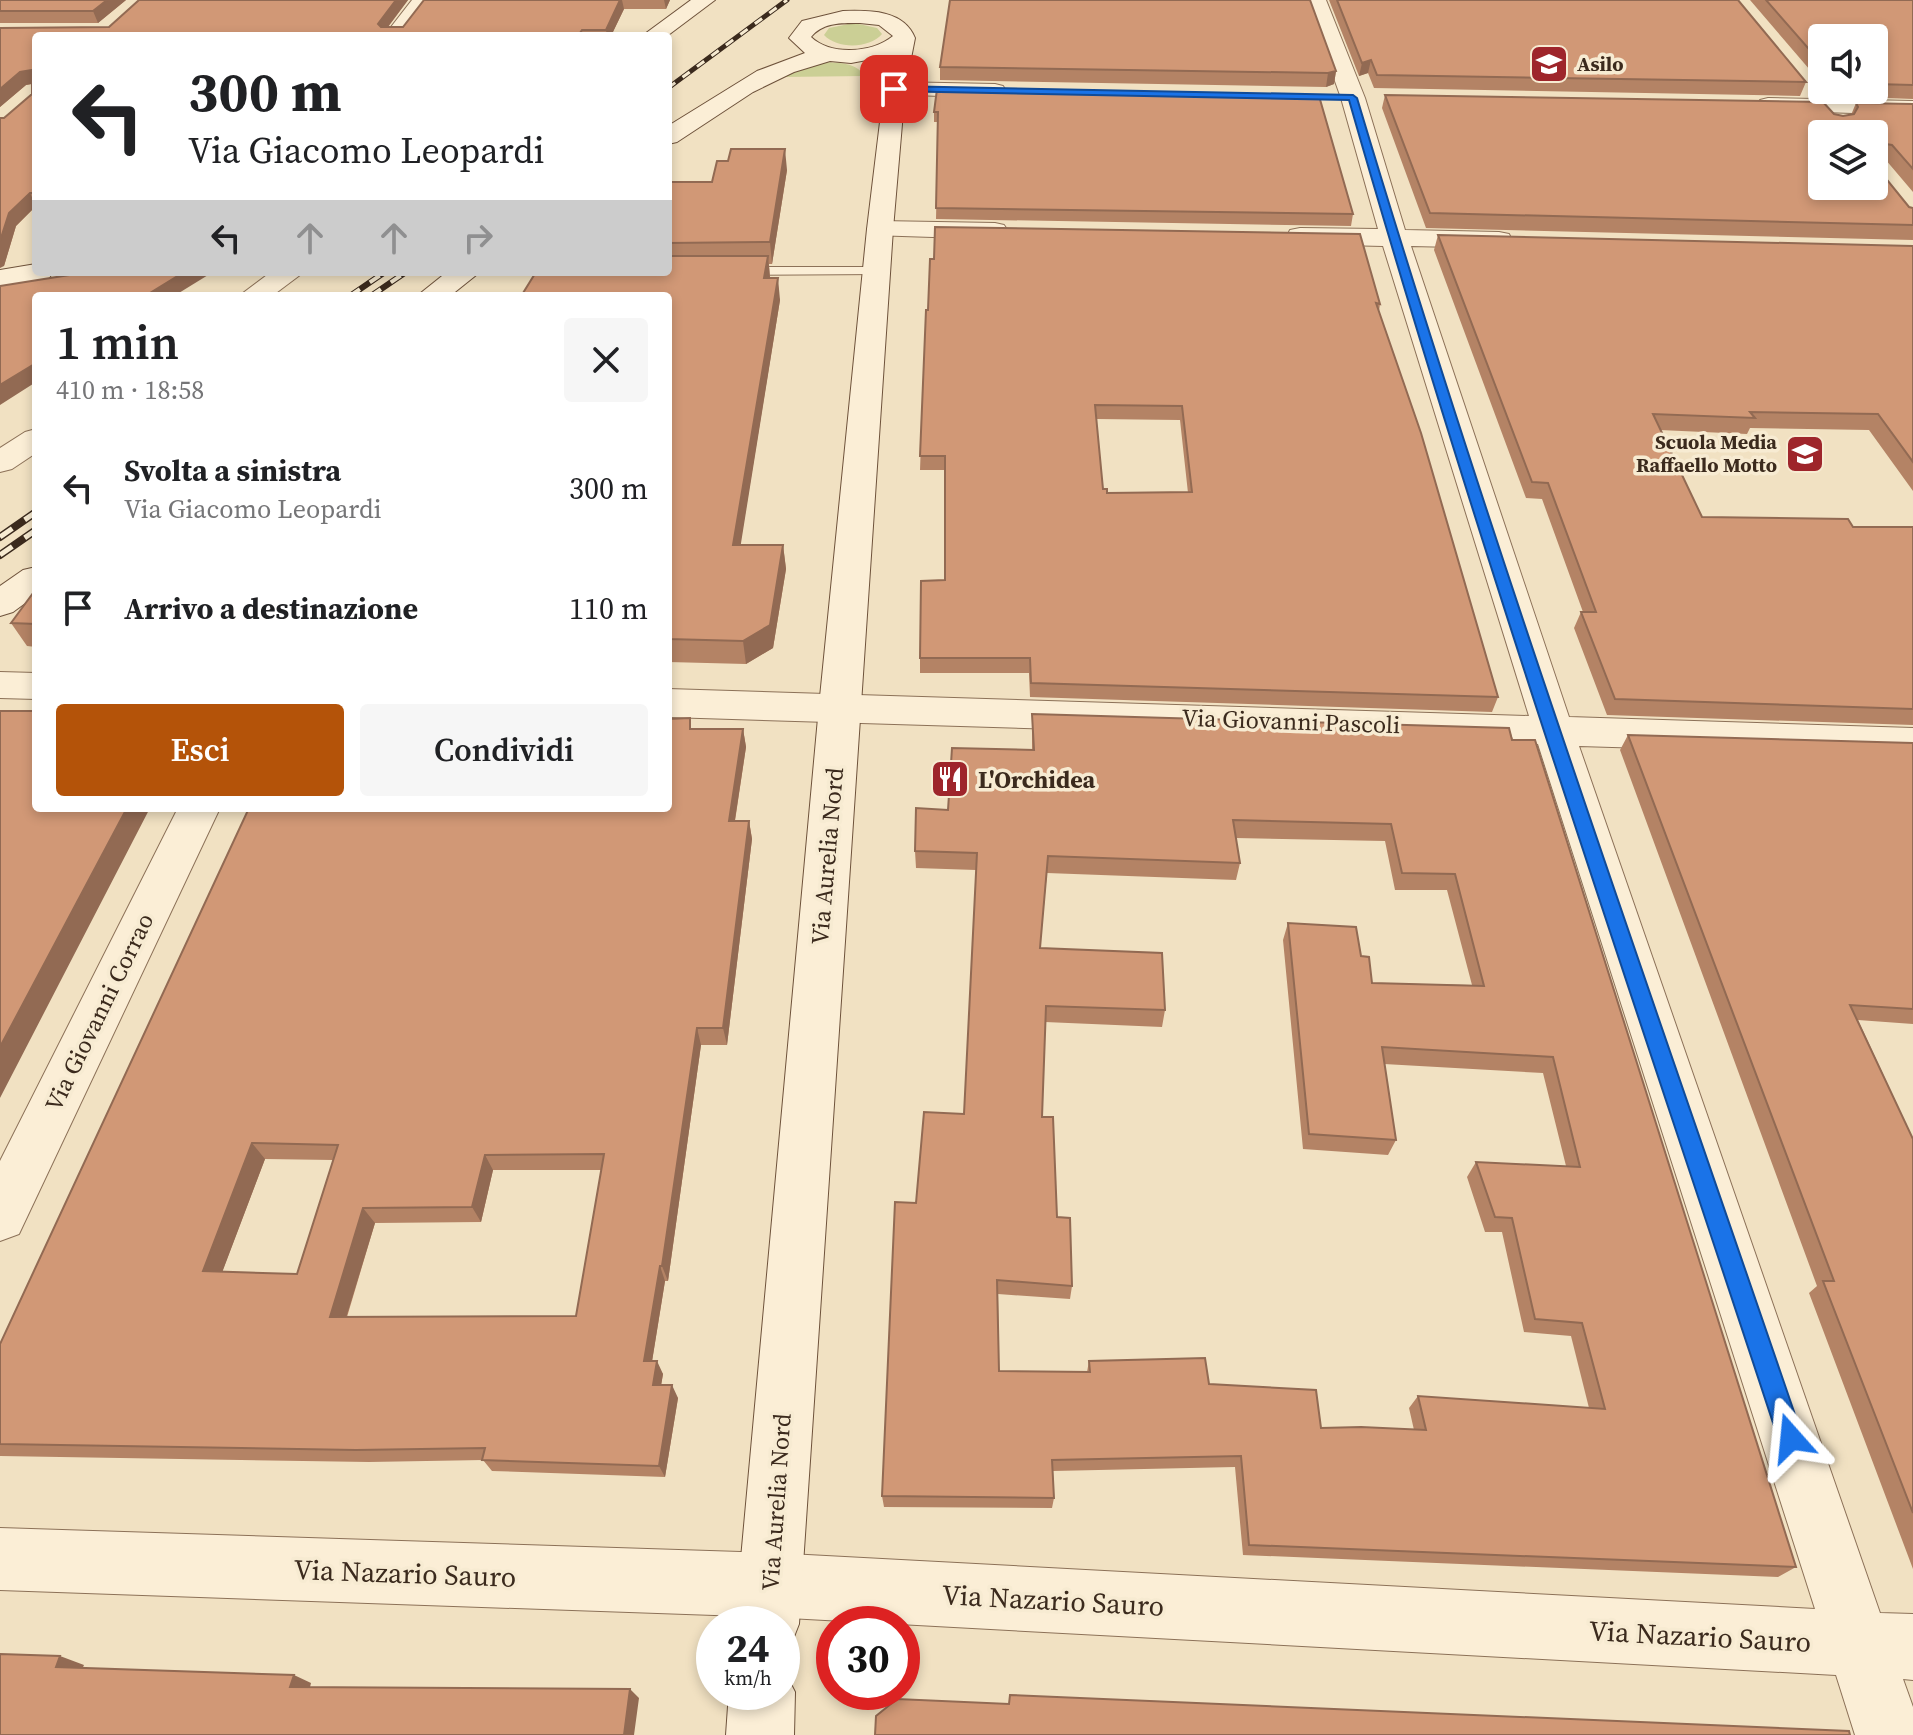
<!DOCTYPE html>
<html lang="it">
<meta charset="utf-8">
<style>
body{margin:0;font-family:"Source Serif 4",serif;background:#f6f6f6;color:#202124;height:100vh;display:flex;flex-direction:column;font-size:30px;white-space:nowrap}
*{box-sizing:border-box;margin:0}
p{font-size:26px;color:#757577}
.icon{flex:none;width:44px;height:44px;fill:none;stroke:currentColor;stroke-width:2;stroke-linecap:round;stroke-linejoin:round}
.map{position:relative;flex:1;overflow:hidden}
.sheet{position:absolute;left:32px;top:292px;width:640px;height:520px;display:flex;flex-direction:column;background:#fff;border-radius:8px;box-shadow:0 4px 12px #0003}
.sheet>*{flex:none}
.top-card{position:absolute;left:32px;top:32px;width:640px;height:244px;border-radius:8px;box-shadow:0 4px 12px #0003;background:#fff;color:#202124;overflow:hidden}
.controls{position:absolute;left:1808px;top:24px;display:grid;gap:16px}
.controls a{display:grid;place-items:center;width:80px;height:80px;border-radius:8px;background:#fff;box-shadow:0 4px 12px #0003;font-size:40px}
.speed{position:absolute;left:696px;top:1606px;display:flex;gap:16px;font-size:40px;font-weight:700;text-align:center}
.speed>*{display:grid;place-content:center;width:104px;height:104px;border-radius:50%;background:#fff;box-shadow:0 4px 12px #0003;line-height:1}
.speed small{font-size:20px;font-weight:400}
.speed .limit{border:12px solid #d22;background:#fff;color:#111}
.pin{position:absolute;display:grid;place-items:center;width:68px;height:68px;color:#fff;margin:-34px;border-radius:16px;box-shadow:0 4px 12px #0006}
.me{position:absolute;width:88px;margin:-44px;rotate:342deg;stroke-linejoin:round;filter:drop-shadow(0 0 6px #0008)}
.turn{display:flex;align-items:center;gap:28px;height:168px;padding:0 24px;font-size:36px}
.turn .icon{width:104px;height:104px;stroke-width:2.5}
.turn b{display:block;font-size:56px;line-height:68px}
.lanes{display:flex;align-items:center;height:76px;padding:0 24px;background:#0003;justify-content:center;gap:40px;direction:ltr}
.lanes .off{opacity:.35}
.round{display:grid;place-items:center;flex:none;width:84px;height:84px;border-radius:8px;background:#f6f6f6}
.headline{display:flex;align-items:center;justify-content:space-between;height:136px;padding:0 24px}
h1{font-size:48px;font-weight:600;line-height:60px}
.action{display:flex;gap:16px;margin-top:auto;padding:16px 24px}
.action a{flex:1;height:92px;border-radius:8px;background:#b45309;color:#fff;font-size:32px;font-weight:600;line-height:92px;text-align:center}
.action a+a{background:#f6f6f6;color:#202124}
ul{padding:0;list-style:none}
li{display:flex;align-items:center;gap:24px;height:120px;padding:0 24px}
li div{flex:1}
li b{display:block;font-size:30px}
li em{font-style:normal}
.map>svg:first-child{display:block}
.green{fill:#cbcf95}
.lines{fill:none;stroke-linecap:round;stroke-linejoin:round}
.lane-casing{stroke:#8c7158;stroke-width:2}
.street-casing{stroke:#8c7158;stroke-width:2}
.secondary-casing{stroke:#6e523b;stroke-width:2}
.lane{fill:#fbeed6;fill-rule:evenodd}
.street{fill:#fbeed6;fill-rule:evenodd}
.secondary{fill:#fbeed6;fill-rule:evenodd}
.rail-far2-casing{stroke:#3b2a1d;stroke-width:5}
.rail-far1-casing{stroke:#3b2a1d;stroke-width:6}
.rail-casing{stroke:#3b2a1d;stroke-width:8}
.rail-far2{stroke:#f7ebd2;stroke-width:3;stroke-dasharray:9;stroke-linecap:butt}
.rail-far1{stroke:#f7ebd2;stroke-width:4;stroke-dasharray:12;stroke-linecap:butt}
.rail{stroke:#f7ebd2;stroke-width:5;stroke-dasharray:15;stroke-linecap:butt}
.wall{fill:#b48365;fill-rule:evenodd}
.shaded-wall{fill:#926a53}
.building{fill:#d19876;stroke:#926a53;stroke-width:2;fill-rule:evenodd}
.route{fill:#1a73e8;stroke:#114b97;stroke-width:2}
.labels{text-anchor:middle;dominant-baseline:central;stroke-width:7;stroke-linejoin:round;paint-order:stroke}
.far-poi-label{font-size:20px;font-weight:bold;fill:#3b2a1d;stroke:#f7ebd2;text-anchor:start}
.street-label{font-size:24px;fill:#3b2a1d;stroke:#f7ebd2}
.poi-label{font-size:24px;font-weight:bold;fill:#3b2a1d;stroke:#f7ebd2;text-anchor:start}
.near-street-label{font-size:28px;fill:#3b2a1d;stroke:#f7ebd2}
</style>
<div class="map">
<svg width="1913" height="1735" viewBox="0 0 1913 1735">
<rect width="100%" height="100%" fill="#f1e1c2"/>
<!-- green -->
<path class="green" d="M854,23L877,28L882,34C869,49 837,49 824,35L829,28Z
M823,62C840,63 855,62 865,76L781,77L799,66Z"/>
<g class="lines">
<!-- lane casing -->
<g class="lane-casing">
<path id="lane" d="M877,267L882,268V274L742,275L735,271L742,267Z"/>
</g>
<!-- street casing -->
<g class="street-casing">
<path id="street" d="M412,0H433L406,36H384Z
M1306,0H1326L1365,98L1405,230L1499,232L1509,234L1512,240L1509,246L1499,248L1411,246L1569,717L1913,728V756L1579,746L1880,1613L1913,1614V1680L1903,1679L1913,1707V1735H1855L1836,1675L770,1617L0,1590V1528L770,1553L1815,1609L1538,744L668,717V689L1529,716L1383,246L1300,244L1290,242L1287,236L1290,230L1300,228L1378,229L1341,98Z
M894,82L995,84L1003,86L1006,91L1003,96L995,98L886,94L883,89L886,84Z
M1768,98L1913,101V115L1760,110L1756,105L1760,100Z
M880,221L995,223L1004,225L1008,231L1004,237L995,239L871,235L867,229L871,223Z
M271,272H304L272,296H239Z
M36,429V453L12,469L0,472V448L25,432Z
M0,672L36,673V699L0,698Z
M178,808H220L19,1234L0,1241V1161Z"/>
</g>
<!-- secondary casing -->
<g class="secondary-casing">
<path id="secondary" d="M691,0H715L667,36H642Z
M843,11C870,10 904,10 915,38L905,89L893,229L799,1624L790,1647L782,1650V1624H735L819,707L867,229L888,56L851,63L830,61L794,72L753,92L677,142L668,144V126L757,71L805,53L789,38L802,21ZM860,23L879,25L893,36C872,53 831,56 811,37C823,22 842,23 860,23Z
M36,264V272H53L49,278L0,286V270Z
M447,272H480L450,296H417Z
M36,567V595L13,612L0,616V586L23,570Z
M782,1667L795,1692L794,1735H726L729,1692H782Z"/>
</g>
<!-- lane -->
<use href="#lane" class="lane"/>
<!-- street -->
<use href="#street" class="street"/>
<!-- secondary -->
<use href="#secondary" class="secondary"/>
<!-- rail-far2 casing -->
<g class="rail-far2-casing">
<path id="rail-far2" d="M668,88L787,0"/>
</g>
<!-- rail-far1 casing -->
<g class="rail-far1-casing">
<path id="rail-far1" d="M350,296L385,272
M371,296L406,272"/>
</g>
<!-- rail casing -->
<g class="rail-casing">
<path id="rail" d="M0,537L36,512
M0,555L36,530"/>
</g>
<!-- rail-far2 -->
<use href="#rail-far2" class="rail-far2"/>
<!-- rail-far1 -->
<use href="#rail-far1" class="rail-far1"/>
<!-- rail -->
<use href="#rail" class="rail"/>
</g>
<!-- wall -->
<path class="wall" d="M0,0H126L98,23H0Z
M139,0H408L388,27H403L424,0H670L666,9H624L611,36H36V206L16,226L4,266V118L32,94V84L26,85L0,107V28L109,27Z
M1329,0H1738L1806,82L1800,96L1374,88L1368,73L1359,76Z
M1750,0H1913V99L1832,96L1827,90H1874V38H1822V84Z
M940,67L1336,71L1334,84L1326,87L940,80Z
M937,89L1353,214L1351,226L936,219L938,122H934V112Z
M1385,95L1834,114L1843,116L1851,115L1856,103L1913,104V192L1885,159L1879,158V170L1909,207L1913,208V240L1426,228L1382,108Z
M787,170L772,264H769L770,278L780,300L740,545H783L786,569L773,648L746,664L668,662V182H712Z
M1438,235L1913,246V491L1869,430L1750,428L1747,434L1660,430L1702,517L1853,527H1913V725L1607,715L1574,628L1581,612H1583L1542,499L1526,498L1434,250Z
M1380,304L1379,311L1498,697L1492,712L1030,697L1029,673H920V658L945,580V470H920L926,310ZM1096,419L1180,420L1188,493H1107L1103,489Z
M36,589V647L27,646L11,623Z
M1032,714L1509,728L1796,1567L1778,1577L1243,1555L1235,1467L1053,1471L1054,1498L1052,1508L884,1507L882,1496L916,1203L964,1114L976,870L916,868L915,851L948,810L1032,750ZM1236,838L1385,841L1395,890H1447L1472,985L1372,983L1361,956L1288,923L1283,940L1303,1149L1388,1155L1396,1140L1384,1064L1543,1073L1566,1166L1476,1162L1467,1177L1485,1232H1502L1524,1332L1571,1336L1589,1408L1418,1396L1409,1408L1414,1430L1321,1428L1209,1384L1089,1361L1087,1372L999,1371L998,1294L1070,1299L1072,1286L1057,1217L1042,1117L1045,1022L1162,1027L1165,1010L1040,948L1047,873L1236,880L1240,863Z
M693,729H743L746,747L735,821H749L752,839L727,1045H701L668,1281H665L652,1361L663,1374L661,1385L678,1398L665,1477L492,1471L483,1460L369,1462L0,1456V1344ZM265,1159L333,1160L297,1274L222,1272ZM493,1170H601L576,1316L347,1317L375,1223L481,1222Z
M1628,735L1913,743V1024L1858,1020L1913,1139V1569L1809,1293L1817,1286L1620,750Z"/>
<!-- shaded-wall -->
<path class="shaded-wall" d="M107,0H126L98,23L93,11Z
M396,0H408L381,36L378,24Z
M620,0H622L624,9L611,36H607L606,30Z
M664,0H670L666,9Z
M1371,60L1368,73L1359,76L1362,63Z
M32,70L36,83L26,85L0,107V89L20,72Z
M1336,71L1334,84L1326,87L1328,73Z
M785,149L787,170L772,264L770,242Z
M30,193L36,206L16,226L4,266L0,268V241L9,213Z
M768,256L770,278L766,300L764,278Z
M184,272H213L174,296H145Z
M778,278L780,300L737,568L733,545Z
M36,363V382L0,405V385Z
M783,545L786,569L773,648L746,664L743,641Z
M743,729L746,747L732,839L729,821Z
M127,808H150L0,1098V1047Z
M749,821L752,839L727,1045L723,1028Z
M697,1028L701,1045L668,1281L662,1266Z
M252,1143L265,1159L217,1286L203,1271Z
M485,1155L493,1170L481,1222L472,1207Z
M363,1208L375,1223L342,1331L330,1317Z
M660,1266L665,1281L650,1374L644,1361Z
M657,1361L663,1374L659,1398L653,1385Z
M672,1385L678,1398L665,1477L659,1466Z
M60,1656L84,1665L79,1676L56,1667Z
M294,1675L311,1683L308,1696L290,1687Z
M630,1689L639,1698L634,1735H624Z"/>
<!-- building -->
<path class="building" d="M0,0H107L93,11H0Z
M139,0H396L378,24L381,27H403L424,0H620L606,30H582L578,36H36V193H30L9,213L0,241V118H4L32,94V70L20,72L0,89V28L109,27Z
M950,0H1310L1336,71L1328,73L940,67Z
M1337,0H1738L1806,82L1377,75L1371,60L1362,63Z
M1766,0H1913V85L1874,84V38H1822V64Z
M937,89L1319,96L1353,214L936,208L938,112H934Z
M1385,95L1823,102L1834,114L1843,116L1854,114L1858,107L1856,103L1913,104V169L1892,145L1879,143V170L1909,207L1913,208V225L1430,213ZM1822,134H1874V186H1822Z
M731,149H785L770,242L668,243V182H712L717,161H728Z
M935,227L1360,234L1380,304L1376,303L1421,433L1498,697L1031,683L1030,658H920L921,581L945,580V456H920L926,310H928L930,259H934ZM1095,405L1182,406L1192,492L1107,493V489H1103Z
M1438,235L1913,246V462L1878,414L1750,412L1755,418L1653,414L1702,517L1848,519L1853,527H1913V709L1615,699L1581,612H1596L1548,483L1532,482Z
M668,256H768L764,278H778L733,545H783L770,625L743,641L668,639V296H519L523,293L536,272H668Z
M71,272H184L145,296H36V363L0,385V286L69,275Z
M36,589V624L11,623Z
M0,711H36V808H127L0,1047Z
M1032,714L1509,728L1512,740H1535L1796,1567L1249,1545L1241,1456L1052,1460L1054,1498L882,1496L895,1202L916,1203L924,1112L964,1114L977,853L915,851L916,808L948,810L952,748L1034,750ZM1233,820L1391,824L1402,873L1455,874L1484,986L1372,983L1369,957L1361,956L1356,927L1288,923L1309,1134L1396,1140L1382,1047L1553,1057L1580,1167L1476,1162L1495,1217L1512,1218L1535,1319L1582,1323L1605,1409L1418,1396L1426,1430L1361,1427L1321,1428L1316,1390L1209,1384L1205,1358L1089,1361L1090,1372L999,1371L997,1280L1072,1286L1070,1218L1057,1217L1053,1117H1042L1046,1006L1165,1010L1162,953L1040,948L1048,856L1240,863Z
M690,718V729H743L729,821H749L723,1028H697L662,1266H660L644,1361H657L653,1385H672L659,1466L482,1460L485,1448L356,1450L0,1444V1344L249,808H668V719ZM252,1143L338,1145L297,1274L203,1271ZM604,1154L576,1316L330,1317L363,1208L472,1207L485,1155Z
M1628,735L1913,743V1009L1850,1005L1913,1139V1513L1823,1281H1834Z
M0,1654L60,1656L56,1667L294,1675L290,1687L630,1689L624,1735H0Z
M1010,1695L1849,1731L1850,1735H875L876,1716L897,1699L1009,1704Z"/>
<!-- route -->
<path class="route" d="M894,86L1353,95L1357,98C1492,549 1651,993 1803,1438L1799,1447L1791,1451L1782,1447L1778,1438C1632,994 1478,550 1349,100L890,91Z"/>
<!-- icons -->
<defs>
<g id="school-square" transform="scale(2)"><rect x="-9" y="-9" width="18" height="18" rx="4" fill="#9e252b" stroke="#f7ebd2"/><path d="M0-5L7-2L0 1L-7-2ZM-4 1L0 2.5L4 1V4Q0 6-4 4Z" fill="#fff"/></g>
<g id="restaurant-square" transform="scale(2)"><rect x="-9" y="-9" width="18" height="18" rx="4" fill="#9e252b" stroke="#f7ebd2"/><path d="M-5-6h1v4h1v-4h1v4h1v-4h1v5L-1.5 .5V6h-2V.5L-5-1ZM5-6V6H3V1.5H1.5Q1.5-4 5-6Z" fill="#fff"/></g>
</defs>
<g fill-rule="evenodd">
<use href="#school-square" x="1549" y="64"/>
<use href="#school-square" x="1805" y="454"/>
<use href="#restaurant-square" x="950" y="779"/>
</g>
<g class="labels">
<!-- far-poi labels -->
<g class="far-poi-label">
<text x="1577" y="64">Asilo</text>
<text x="1777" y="442" text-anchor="end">Scuola Media<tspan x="1777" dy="23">Raffaello Motto</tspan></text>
</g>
<!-- street labels -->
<g class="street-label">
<text transform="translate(1291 721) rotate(2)">Via Giovanni Pascoli</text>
<text transform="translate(827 856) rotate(-85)">Via Aurelia Nord</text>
<text transform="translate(99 1012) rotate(-64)">Via Giovanni Corrao</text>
<text transform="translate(776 1502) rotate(-86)">Via Aurelia Nord</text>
</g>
<!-- poi labels -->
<g class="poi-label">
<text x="978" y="779">L'Orchidea</text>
</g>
<!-- near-street labels -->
<g class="near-street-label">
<text transform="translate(405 1573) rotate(2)">Via Nazario Sauro</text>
<text transform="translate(1053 1600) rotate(3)">Via Nazario Sauro</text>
<text transform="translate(1700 1636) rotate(3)">Via Nazario Sauro</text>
</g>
</g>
</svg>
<div class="controls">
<a><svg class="icon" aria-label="sound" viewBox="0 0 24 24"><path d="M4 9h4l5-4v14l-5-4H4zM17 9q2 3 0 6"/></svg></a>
<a><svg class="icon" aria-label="layers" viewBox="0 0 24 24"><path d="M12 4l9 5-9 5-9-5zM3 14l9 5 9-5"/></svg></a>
</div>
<div class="speed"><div>24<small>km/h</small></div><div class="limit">30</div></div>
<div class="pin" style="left:894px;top:89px;background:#d93025"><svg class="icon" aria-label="arrive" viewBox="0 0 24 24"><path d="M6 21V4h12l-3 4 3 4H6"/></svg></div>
<svg class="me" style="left:1791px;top:1438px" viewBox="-20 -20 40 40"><path d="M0-17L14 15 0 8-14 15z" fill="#1a73e8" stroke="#fff" stroke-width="4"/></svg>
<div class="top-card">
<div class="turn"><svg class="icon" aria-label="left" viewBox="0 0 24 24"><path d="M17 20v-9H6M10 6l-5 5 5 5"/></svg><div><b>300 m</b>Via Giacomo Leopardi</div></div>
<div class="lanes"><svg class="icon" aria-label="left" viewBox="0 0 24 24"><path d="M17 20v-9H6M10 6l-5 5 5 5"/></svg><svg class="icon off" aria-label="ahead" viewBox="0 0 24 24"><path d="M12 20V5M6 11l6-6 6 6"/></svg><svg class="icon off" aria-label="ahead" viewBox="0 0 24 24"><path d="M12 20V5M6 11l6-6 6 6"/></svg><svg class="icon off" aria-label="right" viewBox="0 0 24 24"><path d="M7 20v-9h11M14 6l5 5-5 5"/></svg></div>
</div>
<section class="sheet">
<div class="headline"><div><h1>1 min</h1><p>410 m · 18:58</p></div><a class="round"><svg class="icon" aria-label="close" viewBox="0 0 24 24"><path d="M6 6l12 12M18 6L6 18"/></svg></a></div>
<ul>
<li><svg class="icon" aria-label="left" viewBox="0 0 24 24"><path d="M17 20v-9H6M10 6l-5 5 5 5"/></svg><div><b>Svolta a sinistra</b><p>Via Giacomo Leopardi</p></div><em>300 m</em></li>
<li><svg class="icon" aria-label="arrive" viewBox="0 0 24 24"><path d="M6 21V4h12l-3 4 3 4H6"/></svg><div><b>Arrivo a destinazione</b></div><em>110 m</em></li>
</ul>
<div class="action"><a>Esci</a><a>Condividi</a></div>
</section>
</div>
